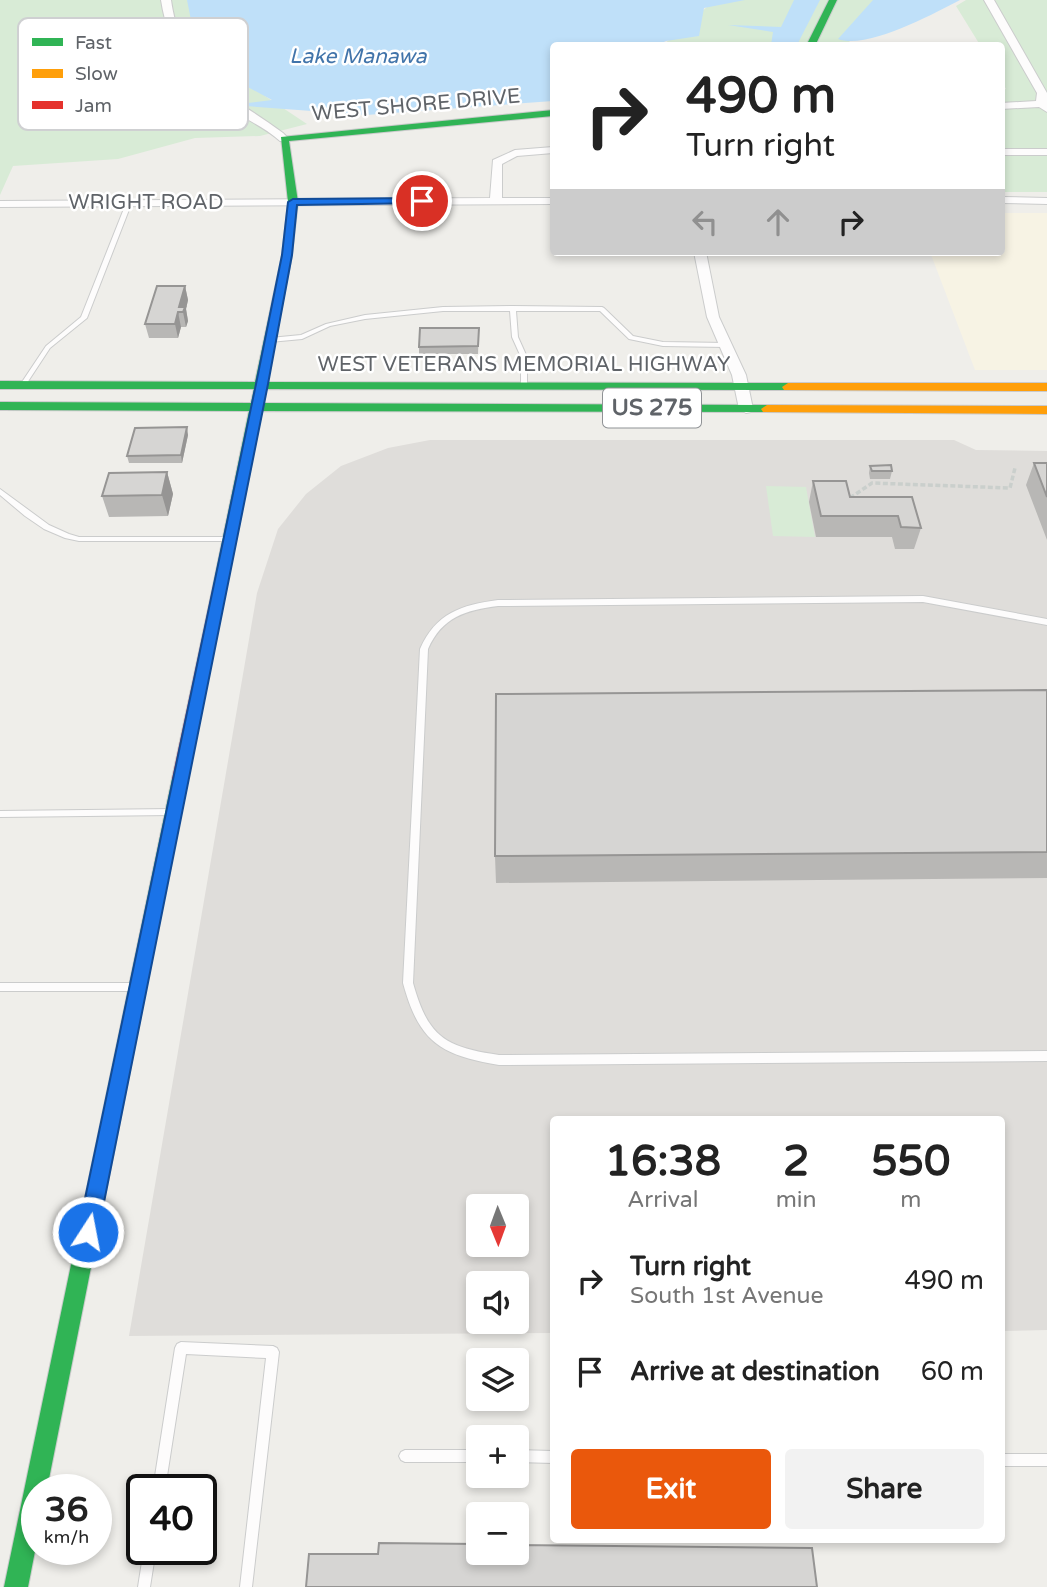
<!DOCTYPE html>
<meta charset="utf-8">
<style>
body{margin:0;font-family:"Varela Round",sans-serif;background:#f2f2f2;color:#222;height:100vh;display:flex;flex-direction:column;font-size:26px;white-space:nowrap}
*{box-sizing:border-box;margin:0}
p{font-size:23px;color:#767676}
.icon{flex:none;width:38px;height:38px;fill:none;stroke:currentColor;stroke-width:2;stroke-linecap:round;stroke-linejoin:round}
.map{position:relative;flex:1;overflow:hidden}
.panel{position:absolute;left:550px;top:1116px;width:455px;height:427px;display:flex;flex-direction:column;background:#fff;border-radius:7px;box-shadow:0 4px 10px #0003}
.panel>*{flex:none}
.banner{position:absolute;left:550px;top:42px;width:455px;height:214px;border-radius:7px;box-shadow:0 4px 10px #0003;background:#fff;color:#222;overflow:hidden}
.needle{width:46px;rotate:179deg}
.tools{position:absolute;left:466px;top:1194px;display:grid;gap:14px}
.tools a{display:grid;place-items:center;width:63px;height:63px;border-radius:7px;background:#fff;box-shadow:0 4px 10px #0003;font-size:35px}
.speed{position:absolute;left:21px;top:1474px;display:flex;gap:14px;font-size:35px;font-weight:700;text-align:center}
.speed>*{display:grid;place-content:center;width:91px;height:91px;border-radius:50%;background:#fff;box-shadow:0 4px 10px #0003;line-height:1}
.speed small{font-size:18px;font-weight:400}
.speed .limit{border:4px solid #111;border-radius:10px;background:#fff;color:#111}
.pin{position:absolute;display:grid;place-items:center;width:60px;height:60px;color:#fff;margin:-30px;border:4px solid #fff;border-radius:50%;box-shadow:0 2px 7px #0007}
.me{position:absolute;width:77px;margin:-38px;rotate:11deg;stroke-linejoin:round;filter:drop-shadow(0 0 5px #0008)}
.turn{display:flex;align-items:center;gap:24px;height:147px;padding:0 21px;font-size:32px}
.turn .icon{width:91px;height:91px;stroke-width:2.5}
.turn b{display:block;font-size:49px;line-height:60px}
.lanes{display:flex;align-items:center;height:66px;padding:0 21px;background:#0003;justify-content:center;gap:35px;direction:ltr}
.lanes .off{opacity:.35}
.eta{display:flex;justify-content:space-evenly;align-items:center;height:119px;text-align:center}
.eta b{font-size:42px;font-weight:700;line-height:49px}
.cta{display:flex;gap:14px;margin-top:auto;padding:14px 21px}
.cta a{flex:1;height:80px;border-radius:7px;background:#ea580c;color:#fff;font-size:28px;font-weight:700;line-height:80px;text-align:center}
.cta a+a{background:#f2f2f2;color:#222}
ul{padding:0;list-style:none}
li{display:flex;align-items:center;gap:21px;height:91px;padding:0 21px}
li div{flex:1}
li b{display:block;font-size:26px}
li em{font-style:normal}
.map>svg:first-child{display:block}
.commercial{fill:#f7f3e4}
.industrial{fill:#dfddda;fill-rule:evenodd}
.green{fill:#d8ebd6}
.water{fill:#bfe0f9}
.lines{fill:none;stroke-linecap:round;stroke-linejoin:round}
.lane-casing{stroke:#cbcccc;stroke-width:2}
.street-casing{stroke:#cbcccc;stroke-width:2}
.fast-casing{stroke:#cacacb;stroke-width:2}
.slow-casing{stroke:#cacacb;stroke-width:2}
.jam-casing{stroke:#cacacb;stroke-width:2}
.path{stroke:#cacfcc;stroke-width:3.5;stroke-dasharray:5 2.5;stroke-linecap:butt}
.lane{fill:#fdfcfc;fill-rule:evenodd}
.street{fill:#fdfcfc;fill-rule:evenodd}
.fast{fill:#30b455;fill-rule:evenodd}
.slow{fill:#ff9f0a;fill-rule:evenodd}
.jam{fill:#e5322d;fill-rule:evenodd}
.wall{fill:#b8b7b5}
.shaded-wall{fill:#969594}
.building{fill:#d6d5d3;stroke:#969594;stroke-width:2}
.route{fill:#1a73e8;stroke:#114b97;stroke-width:2}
.labels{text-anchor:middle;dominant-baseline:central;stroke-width:5;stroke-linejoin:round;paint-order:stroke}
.far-water-label{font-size:21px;font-style:italic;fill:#4174aa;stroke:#fff}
.far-street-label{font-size:21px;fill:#5f6368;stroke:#fff}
.shield{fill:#fff;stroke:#8f9295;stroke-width:2}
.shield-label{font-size:23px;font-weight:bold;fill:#5f6368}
.key{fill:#fff;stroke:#cfd0d2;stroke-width:2}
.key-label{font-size:19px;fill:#5f6368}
</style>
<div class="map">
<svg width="1047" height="1587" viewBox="0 0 1047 1587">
<rect width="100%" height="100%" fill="#efeeea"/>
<!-- commercial -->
<path class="commercial" d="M1001,213H1047V370H975L930,252H1001Z"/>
<!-- industrial -->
<path class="industrial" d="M430,440H954L976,450L1047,451V1330L1001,1331V1120H553V1333L129,1336L257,593L278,529L306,494L341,466L388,448ZM478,1206H516V1244H478ZM478,1283H516V1321H478Z"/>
<!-- green -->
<path class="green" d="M0,0H187L265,96L307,124L260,136L195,138L118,159L13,166L0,195Z
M715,0H879L847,45L662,46Z
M966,0H1047V192H1001V90L1006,89L1001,81V46L980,45L956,6Z
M766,486L806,487L815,537L773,536Z"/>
<!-- water -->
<path class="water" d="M187,0H745L704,8L699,36L666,41L657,45L553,46V101L366,115L232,105L272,100L218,71L193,30Z
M794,0H820L797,45H771L773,32L728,25L781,27Z
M873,0H960C933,14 867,50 838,39Z"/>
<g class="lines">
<!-- lane casing -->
<g class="lane-casing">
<path id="lane" d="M127,201L132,202L87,318L50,348L25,386H21L20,385L46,346L81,317Z
M513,306L602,307L604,308L633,336L663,342L726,343L729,345L726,347L663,346L629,339L600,311H516L518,337L527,357V385L524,387L521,385V357L512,337L510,311H443L365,319L330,326L302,339L270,342L267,340L270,338L301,335L326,324L365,315L443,307Z
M0,489L49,525L69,534L79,537H227L231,539L227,541H79L65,538L44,529L25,516L0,495Z
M923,596L1047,619V625L923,602L498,606C466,610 442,617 428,649L413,983C428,1037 445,1047 499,1055L1047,1051V1061L499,1065C440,1055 419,1042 403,983L420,649C436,613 461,605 498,600Z
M172,809L175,810L176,812L175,814L172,815L0,817V811Z
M0,983H133L136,984L138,987L136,990L133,991H0Z
M181,1342L273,1346L277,1348L279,1352L252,1587H240L266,1358L186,1354L165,1489H153L175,1348L177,1344Z
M405,1450H478V1462H405L401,1460L399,1456L401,1452Z
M516,1450L553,1451V1463L516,1462Z
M1001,1454H1047V1466H1001Z
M144,1549H156L150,1587H138Z"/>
</g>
<!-- street casing -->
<g class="street-casing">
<path id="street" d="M161,0H171C182,77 227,92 283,133L289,139L288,141H280C268,130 253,123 239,114C196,85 169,52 161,0Z
M984,0H994L1047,93V112L1039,107L1001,109V103L1036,101L1037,93Z
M553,147V153L517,156L502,164V198H553V204L0,207V201L490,198L493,160L515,150Z
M1001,149H1047V155H1001Z
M1001,197L1047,198V204L1001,203Z
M694,252H706L719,317L746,375L753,409L751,412L746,413L739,409L732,375L707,317Z"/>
</g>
<!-- fast casing -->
<g class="fast-casing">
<path id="fast" d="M829,0H837L815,46H806Z
M553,110V116L289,141L298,202L292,255L267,382L788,383L794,387L792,390L266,389L263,403L767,405L773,409L771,412L262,411L227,586L220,591L213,586L249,411L0,410V402L251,403L254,389H0V381L255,382L282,255L288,202L281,137Z
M180,773L186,775L188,779L47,1489H37V1541L28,1587H4L172,779L174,775Z"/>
</g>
<!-- slow casing -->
<g class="slow-casing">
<path id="slow" d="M788,383H1047V391L784,390L782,387Z
M767,405L1047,406V414L763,412L761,409Z"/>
</g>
<!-- jam casing -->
<g class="jam-casing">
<path id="jam" d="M220,581L227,586L188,779L186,783H174L172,779L213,586Z"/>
</g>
<!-- path -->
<path class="path" d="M850,498L872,483L1010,488L1015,468"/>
<!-- lane -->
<use href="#lane" class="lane"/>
<!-- street -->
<use href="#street" class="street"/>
<!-- fast -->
<use href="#fast" class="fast"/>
<!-- slow -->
<use href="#slow" class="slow"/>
<!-- jam -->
<use href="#jam" class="jam"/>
</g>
<!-- wall -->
<path class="wall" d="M185,286L188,300L186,309L188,321L186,327H181L178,338H149L145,324Z
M479,328L478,354H419V347Z
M188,435L182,463H129L127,456Z
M1034,463H1047V540L1026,485Z
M870,466L892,471L890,479H870L869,473Z
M167,472L173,494L168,516L109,517L102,496Z
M813,481L850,497H912L921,528L914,549H895L892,537H816L809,502Z
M1047,690V878L496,883L495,856Z"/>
<!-- shaded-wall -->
<path class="shaded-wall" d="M185,286L188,300L186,309L188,321L186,327L183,312L179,307Z
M178,312L181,327L178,338L175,324Z
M187,427L188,435L182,463L181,455Z
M167,472L173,494L168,516L162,495Z"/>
<!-- building -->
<path class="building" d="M157,286H185L179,307H185L183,312H178L175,324H145Z
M420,328H479L478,346L419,347Z
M187,427L181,455L127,456L135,428Z
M1034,463H1047V497Z
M891,465L892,471H872L870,466Z
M167,472L162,495L102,496L109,473Z
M813,481H846L850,497H912L921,528L901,527L898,516H821Z
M1047,690V852L495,856L496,694Z
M379,1543L478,1544V1552H516V1545L812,1548L817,1587H306L309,1554H378Z"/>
<!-- route -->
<path class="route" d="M422,198L428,201L426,203L297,205L292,255L268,384L98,1232L95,1239L88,1242L81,1239L78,1232L256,384L282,255L288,202L293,199Z"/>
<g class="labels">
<!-- far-water labels -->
<g class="far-water-label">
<text x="358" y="56">Lake Manawa</text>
</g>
<!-- far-street labels -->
<g class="far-street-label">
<text transform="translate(416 105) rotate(-5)">WEST SHORE DRIVE</text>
<text x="146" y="202">WRIGHT ROAD</text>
<text x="524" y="364">WEST VETERANS MEMORIAL HIGHWAY</text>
</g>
<!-- shield labels -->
<rect class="shield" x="603" y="388.5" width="98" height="39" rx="5"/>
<g class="shield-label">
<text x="652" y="408">US 275</text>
</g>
</g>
<!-- legend -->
<rect x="18" y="18" width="230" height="112" rx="10" class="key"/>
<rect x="32" y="38" width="31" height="8" fill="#30b455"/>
<rect x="32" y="69" width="31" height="9" fill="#ff9f0a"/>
<rect x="32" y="101" width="31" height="8" fill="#e5322d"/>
<g class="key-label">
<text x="75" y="49">Fast</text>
<text x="75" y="80">Slow</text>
<text x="75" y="112">Jam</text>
</g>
</svg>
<div class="tools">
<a><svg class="needle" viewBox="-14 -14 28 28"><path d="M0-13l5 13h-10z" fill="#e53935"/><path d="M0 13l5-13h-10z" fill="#767676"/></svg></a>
<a><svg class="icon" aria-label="sound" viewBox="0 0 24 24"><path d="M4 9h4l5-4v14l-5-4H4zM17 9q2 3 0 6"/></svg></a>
<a><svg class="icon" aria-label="layers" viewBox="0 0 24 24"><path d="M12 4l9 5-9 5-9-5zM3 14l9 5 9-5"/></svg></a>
<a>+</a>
<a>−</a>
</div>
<div class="speed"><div>36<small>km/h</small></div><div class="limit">40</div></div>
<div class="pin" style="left:422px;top:201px;background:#d93025"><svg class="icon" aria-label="arrive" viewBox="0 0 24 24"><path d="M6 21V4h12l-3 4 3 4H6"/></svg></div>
<svg class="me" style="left:88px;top:1232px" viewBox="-20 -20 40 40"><circle r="17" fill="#1a73e8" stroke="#fff" stroke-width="3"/><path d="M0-11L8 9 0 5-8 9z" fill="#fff"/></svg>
<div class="banner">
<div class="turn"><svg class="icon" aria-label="right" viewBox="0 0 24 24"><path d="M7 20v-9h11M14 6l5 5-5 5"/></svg><div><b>490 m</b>Turn right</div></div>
<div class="lanes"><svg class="icon off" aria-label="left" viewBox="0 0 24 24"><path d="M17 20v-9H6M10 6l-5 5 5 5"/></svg><svg class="icon off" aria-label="ahead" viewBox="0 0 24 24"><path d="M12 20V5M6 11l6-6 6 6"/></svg><svg class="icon" aria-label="right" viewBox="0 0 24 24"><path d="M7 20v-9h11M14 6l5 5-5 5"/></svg></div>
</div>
<section class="panel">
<div class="eta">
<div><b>16:38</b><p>Arrival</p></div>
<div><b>2</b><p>min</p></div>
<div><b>550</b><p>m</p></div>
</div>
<ul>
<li><svg class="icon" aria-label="right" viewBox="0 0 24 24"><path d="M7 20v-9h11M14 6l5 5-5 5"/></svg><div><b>Turn right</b><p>South 1st Avenue</p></div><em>490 m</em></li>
<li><svg class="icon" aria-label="arrive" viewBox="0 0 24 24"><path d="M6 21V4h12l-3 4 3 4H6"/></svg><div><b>Arrive at destination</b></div><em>60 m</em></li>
</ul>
<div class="cta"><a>Exit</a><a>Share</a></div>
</section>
</div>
